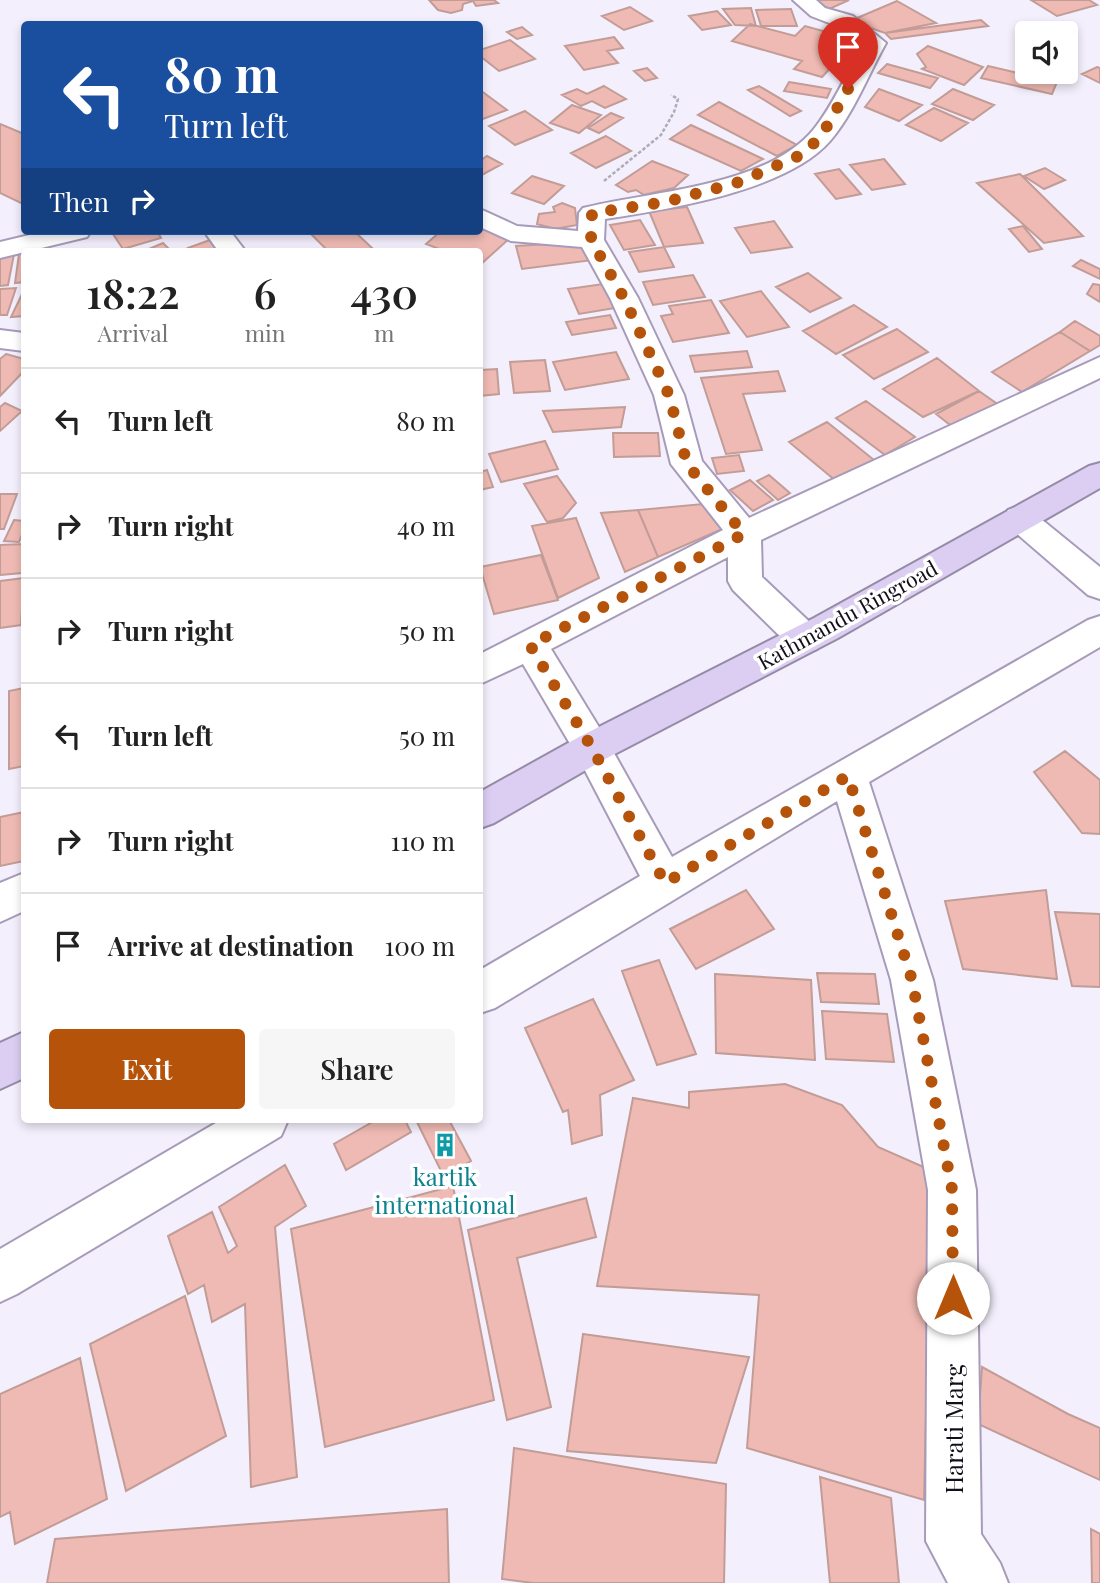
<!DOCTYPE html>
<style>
body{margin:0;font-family:"Playfair Display",serif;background:#f6f6f6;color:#222;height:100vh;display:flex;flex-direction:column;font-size:26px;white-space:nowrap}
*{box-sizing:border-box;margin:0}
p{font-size:23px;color:#767676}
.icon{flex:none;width:38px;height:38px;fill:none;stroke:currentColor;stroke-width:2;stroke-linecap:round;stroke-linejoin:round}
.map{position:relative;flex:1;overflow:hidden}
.side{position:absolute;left:21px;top:248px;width:462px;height:875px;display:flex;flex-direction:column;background:#fff;border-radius:7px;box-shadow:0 4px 10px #0003}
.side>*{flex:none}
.top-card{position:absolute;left:21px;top:21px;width:462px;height:214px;border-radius:7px;box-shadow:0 4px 10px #0003;background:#1a4fa0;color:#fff;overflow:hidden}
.tools{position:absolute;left:1015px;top:21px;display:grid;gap:14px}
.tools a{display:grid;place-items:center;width:63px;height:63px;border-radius:7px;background:#fff;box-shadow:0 4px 10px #0003;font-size:35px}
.pin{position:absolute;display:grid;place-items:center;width:60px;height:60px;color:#fff;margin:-72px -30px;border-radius:50% 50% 50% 0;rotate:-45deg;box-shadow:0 0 7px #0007}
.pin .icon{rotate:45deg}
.me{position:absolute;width:77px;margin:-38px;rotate:0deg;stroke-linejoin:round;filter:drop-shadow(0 0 5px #0008)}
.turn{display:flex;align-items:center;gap:24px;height:147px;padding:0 28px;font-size:32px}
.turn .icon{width:91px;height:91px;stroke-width:2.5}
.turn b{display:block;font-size:49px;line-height:60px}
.then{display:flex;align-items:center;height:66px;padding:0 28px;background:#0003;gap:14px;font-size:26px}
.eta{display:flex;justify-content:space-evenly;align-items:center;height:119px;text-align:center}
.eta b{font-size:42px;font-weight:600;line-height:49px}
.primary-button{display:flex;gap:14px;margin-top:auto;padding:14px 28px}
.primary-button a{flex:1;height:80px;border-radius:7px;background:#b45309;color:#fff;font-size:28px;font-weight:600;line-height:80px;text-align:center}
.primary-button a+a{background:#f6f6f6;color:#222}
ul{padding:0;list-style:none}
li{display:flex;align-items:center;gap:21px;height:105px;padding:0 28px;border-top:2px solid #e0e0e0}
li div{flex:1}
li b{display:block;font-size:26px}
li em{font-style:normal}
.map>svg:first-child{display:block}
.building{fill:#efbab3;stroke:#c29c97;stroke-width:2}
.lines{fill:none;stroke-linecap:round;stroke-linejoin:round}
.minor-casing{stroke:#a79bba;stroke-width:4}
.highway-casing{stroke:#958ba6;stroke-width:4}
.path{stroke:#afabb7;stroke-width:2.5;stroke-dasharray:3.5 2;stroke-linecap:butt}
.minor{fill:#fff;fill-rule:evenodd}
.highway{fill:#dbcef2;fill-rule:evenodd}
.route{stroke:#b45309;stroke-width:12;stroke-dasharray:0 21.6}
.labels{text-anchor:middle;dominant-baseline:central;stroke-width:7;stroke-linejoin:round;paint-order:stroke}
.street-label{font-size:21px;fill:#130f1a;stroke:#fff}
.near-culture-label{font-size:24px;fill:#0d838f;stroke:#fff}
.near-street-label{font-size:24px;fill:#130f1a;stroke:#fff}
</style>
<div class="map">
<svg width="1100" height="1583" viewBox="0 0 1100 1583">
<rect width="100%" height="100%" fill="#f4effc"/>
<!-- building -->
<path class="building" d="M429,0H494L498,3L476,6L473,1L463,4L462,10L451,13L438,10Z
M807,0H849L827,10Z
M1031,0H1089L1097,5L1057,16Z
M897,1L936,23L885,33L850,21Z
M630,7L652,21L624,30L602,16Z
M751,8L756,26L735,25L723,9Z
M791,9L797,26H761L756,10Z
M717,11L731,25L702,30L689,16Z
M981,20L988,26L891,39L885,33Z
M750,24L795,36L805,26L856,40L822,77L794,69L802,61L732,41Z
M522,27L532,35L517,39L507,32Z
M614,37L623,48L607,51L618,63L584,70L565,46Z
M510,40L535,59L499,71L480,56V50Z
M928,46L983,67L964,85L922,69L926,67L917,54Z
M887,64L938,78L930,88L878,73Z
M988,66L1057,82L1052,94L981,78Z
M1097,67L1100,68V83L1082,74Z
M647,68L657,78L645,81L634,71Z
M789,82L831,89L827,98L784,91Z
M604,86L626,99L605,108L592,101L581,106L562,95L577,89L587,94Z
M759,86L801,111L790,116L748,90Z
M879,89L922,105L899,121L865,107Z
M953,89L994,105L973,120L932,104Z
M480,90L507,110L480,120Z
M719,102L797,145L777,156L698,115Z
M572,105L601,115L579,133L550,123Z
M934,108L968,123L941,141L906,125Z
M525,111L552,130L515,145L489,126Z
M611,113L623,118L599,133L588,128Z
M0,124L24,134L23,204L0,193Z
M691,125L763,159L741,171L670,139Z
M606,136L631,151L596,168L571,153Z
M487,156L502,164L480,176V161Z
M884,159L905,184L872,190L850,165Z
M652,161L688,175L674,188L644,195L636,190L628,192L616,185Z
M1045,168L1065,180L1044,189L1024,176Z
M839,169L861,194L836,199L815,174Z
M1020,174L1083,236L1044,243L977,183Z
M532,176L564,186L544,204L512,193Z
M562,203L575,208L577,225L555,229L537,224L539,214L555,212L553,207Z
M687,207L703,243L664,247L649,211Z
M640,220L655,245L624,250L610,225Z
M774,221L792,247L751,253L735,228Z
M480,226L510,238L480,265V252H447L426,244L441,231H480Z
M1023,226L1042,249L1029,252L1009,229Z
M111,231H157L161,238L123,249Z
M308,231H354L372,248L363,252H329Z
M210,240L220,252H192L188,248Z
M583,242L593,260L522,269L516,246Z
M163,243L172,252H142Z
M664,247L674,267L639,272L629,252Z
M24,253V282L15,283L19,254Z
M14,254L8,285L0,286V255Z
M1081,260L1100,269V279L1073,266Z
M808,273L841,298L810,312L776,287Z
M693,275L705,297L653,305L643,282Z
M610,283L621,307L579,314L568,289Z
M1093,284L1100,285V302L1087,294Z
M16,288L7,315H0V289Z
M24,290V316L11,317Z
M761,291L789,327L747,337L720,301Z
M711,300L729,333L673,342L661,316L673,314L669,306Z
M854,305L887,327L836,354L803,331Z
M610,315L616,328L572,335L566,322Z
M1075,321L1100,336V345L1090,351L1060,332Z
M897,329L928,352L874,379L843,355Z
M1060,332L1090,351L1022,392L992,372Z
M747,351L752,367L695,372L690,356Z
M616,352L629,379L565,390L553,362Z
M6,354L24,359V371L0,396V359Z
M937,358L979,391L923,417L883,389Z
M545,360L550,391L514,393L510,362Z
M497,369L499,394L480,396V370Z
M778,371L785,391L743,394L762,450L726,454L701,378Z
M979,391L1003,408L959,432L936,414Z
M866,401L915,437L885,455L836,418Z
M5,403L22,411L0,431V407Z
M625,407L621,427L553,432L543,411Z
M827,422L874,460L836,481L789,442Z
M613,433H658L660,456L614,457Z
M545,441L558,469L501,482L489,454Z
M739,455L744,471L717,474L712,458Z
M487,470L493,487L480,490V472Z
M769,475L790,493L778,500L757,481Z
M557,476L576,503L563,518L547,522L524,484Z
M750,480L773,500L753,511L730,490Z
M0,494H17L4,529H0Z
M714,503L727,527L658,557L638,510Z
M638,510L658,557L625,572L601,513Z
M576,518L599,578L558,598L532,526Z
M14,520L24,521V530L19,542L4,541Z
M24,544L22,573L0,575V545Z
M541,555L558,600L494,614L480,567Z
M24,578L21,625L0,628V581Z
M24,688V766L9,769V691Z
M1065,751L1100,780V834L1082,833L1034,772Z
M24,812V861L0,866V817Z
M746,890L774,929L696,969L670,929Z
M1046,890L1057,979L963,969L945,901Z
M1055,912L1100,914V987L1072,986Z
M659,960L696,1054L657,1065L622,971Z
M817,973L875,974L879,1004L821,1002Z
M715,974L811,980L815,1060L716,1053Z
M593,999L634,1080L600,1095L602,1135L572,1144L568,1110L563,1112L525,1028Z
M822,1011L887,1014L894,1062L826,1059Z
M785,1084L842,1105L878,1147L928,1169L929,1284L924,1500L747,1448L759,1295L597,1286L633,1098L689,1108V1092Z
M376,1120H405L411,1132L346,1170L334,1144Z
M416,1120H449L471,1161L444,1177Z
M285,1165L306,1206L275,1227L297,1477L251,1487L245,1304L212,1322L204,1285L188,1294L168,1236L212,1212L228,1253L237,1246L219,1207Z
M453,1186L494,1400L325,1447L291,1229Z
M586,1198L596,1237L517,1258L551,1407L507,1420L468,1230Z
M185,1296L226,1436L126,1491L90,1344Z
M583,1334L749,1357L716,1463L567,1451Z
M80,1358L107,1499L15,1544L10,1512L0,1517V1394Z
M982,1367L1068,1414L1100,1428V1480L978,1424Z
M514,1448L726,1484L724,1583H533L502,1579Z
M820,1477L891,1498L899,1583H830Z
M447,1509L449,1583H47L55,1539Z
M1091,1529L1100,1534V1583H1092Z"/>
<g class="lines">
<!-- minor casing -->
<g class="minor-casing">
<path id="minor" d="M793,0H816L825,8L853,16L886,43C868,75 854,113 830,141C786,191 669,209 605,219L604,240L638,298L684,395L702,461L749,518L1100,357V378L761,540L762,577L817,629L823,639L817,649L805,653L793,649L733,590L728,581V557L551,649L605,737L672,857L1088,620L1100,616V647L869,782L933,980L976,1190L981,1534L1000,1563L1008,1583H948L926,1541L928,1190L891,980L837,801L495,1008L480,1013V970L640,876L579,759L523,664L480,684V654L723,530L671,464L654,395L610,298L582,247L511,241L480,227V209L517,226L578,231L579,213L583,208C651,191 767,187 814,129C834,104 847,72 863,45L837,26L811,16Z
M46,231H91L87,237L0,258V242Z
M204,231H230L246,252H219Z
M0,330L24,333V351L0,348Z
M1019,506L1030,510L1100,567V599L1088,595L1008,526L1003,518L1008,510Z
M24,873V911L0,922V883Z
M221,1120H288L281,1136L17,1294L0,1302V1249Z"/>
</g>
<!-- highway casing -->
<g class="highway-casing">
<path id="highway" d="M1100,463V488L838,638L605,759L494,823L480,828V792L579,737L814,618L1089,466Z
M24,1032V1078L0,1089V1043Z"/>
</g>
<!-- path -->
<path class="path" d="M604,181L661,135L674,112L678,99L671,95"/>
<!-- minor -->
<use href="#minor" class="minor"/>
<!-- highway -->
<use href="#highway" class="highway"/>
</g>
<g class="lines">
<!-- route -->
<path class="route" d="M848,89L822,135L803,154L739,182L666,202L592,213L591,240L624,298L669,395L687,464L744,534L530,645L592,748L665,883L848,776L912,980L952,1189L953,1298"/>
</g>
<!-- icons -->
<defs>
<g id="building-bare" transform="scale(1.89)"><path d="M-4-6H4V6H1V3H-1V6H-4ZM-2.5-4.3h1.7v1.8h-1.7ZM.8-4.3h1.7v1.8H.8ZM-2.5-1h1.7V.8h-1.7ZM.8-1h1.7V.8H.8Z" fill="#0f9aa8" stroke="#fff" stroke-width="2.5" paint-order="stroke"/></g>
</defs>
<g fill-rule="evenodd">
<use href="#building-bare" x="445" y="1145"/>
</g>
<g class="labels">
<!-- street labels -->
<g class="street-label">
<text transform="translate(847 614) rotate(-29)">Kathmandu Ringroad</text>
</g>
<!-- near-culture labels -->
<g class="near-culture-label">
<text x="445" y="1176">kartik<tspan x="445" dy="28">international</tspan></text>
</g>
<!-- near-street labels -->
<g class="near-street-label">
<text transform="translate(953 1429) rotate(-90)">Harati Marg</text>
</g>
</g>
</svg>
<div class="tools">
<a><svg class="icon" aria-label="sound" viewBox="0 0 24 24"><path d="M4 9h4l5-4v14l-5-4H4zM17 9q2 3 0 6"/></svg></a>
</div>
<div class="pin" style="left:848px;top:89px;background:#d93025"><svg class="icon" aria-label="arrive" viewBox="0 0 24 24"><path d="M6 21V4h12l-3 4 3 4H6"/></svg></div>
<svg class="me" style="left:953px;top:1298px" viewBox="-20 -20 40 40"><circle r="19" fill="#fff"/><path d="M0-13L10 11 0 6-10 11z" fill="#b45309"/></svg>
<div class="top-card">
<div class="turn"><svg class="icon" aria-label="left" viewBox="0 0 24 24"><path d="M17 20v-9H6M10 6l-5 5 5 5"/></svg><div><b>80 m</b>Turn left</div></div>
<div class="then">Then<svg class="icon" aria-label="right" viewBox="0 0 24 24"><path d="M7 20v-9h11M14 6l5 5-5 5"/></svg></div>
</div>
<section class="side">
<div class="eta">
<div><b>18:22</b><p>Arrival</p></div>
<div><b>6</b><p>min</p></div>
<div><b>430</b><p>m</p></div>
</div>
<ul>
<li><svg class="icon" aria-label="left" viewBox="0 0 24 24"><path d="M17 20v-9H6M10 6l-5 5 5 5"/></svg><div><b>Turn left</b></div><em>80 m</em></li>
<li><svg class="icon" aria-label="right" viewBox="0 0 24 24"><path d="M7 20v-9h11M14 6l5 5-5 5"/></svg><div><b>Turn right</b></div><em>40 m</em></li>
<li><svg class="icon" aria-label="right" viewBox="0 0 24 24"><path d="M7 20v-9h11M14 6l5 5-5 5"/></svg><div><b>Turn right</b></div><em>50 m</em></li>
<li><svg class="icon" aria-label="left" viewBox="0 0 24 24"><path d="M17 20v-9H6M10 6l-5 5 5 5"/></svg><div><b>Turn left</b></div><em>50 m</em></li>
<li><svg class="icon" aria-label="right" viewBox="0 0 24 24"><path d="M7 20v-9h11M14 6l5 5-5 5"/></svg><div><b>Turn right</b></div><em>110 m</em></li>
<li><svg class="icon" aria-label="arrive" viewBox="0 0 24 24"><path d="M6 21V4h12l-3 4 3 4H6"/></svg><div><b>Arrive at destination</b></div><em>100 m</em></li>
</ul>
<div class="primary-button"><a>Exit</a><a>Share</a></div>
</section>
</div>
